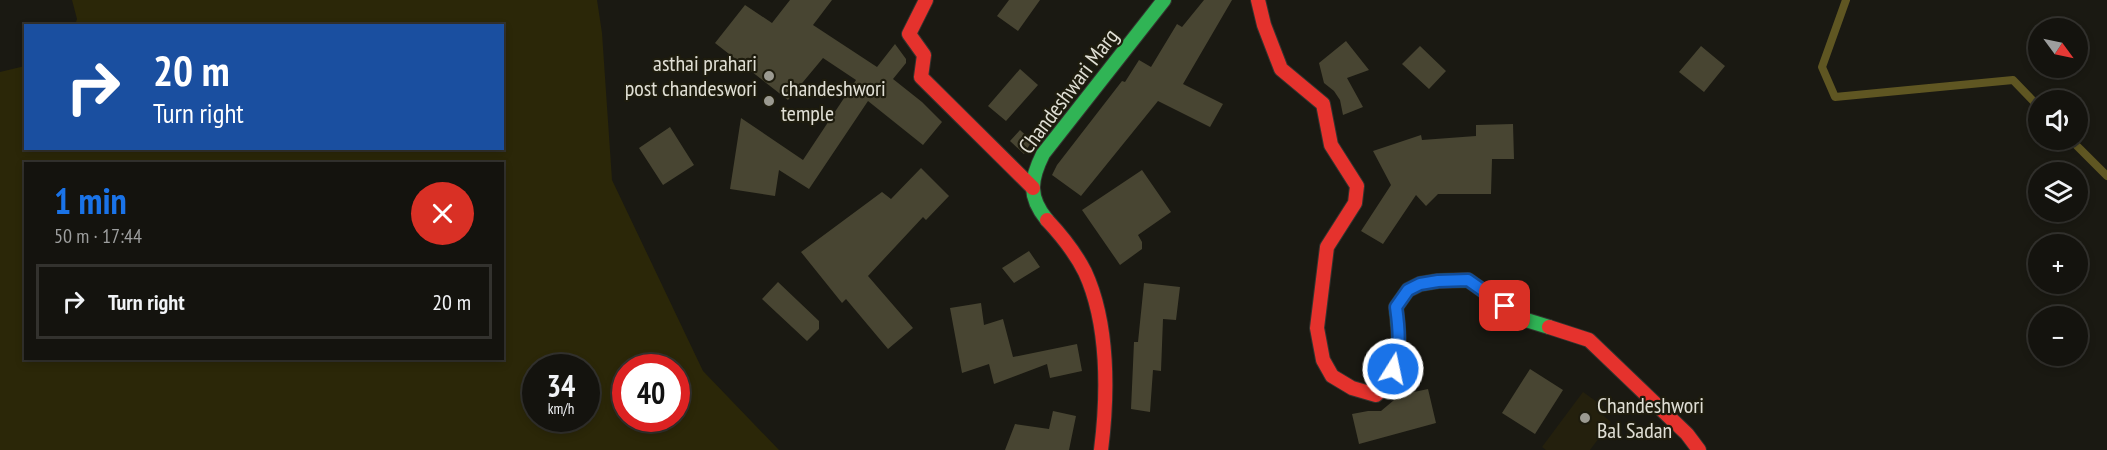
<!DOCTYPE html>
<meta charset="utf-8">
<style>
body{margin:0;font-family:"PT Sans Narrow",sans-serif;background:#21201c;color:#f1f3f6;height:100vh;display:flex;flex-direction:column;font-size:22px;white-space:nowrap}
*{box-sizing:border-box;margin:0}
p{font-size:20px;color:#9d9e9e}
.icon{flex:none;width:33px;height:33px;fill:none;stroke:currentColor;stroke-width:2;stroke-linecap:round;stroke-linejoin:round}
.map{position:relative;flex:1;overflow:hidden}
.panel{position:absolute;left:24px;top:162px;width:480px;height:198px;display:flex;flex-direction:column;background:#14130e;border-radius:0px;box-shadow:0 3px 9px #0003,0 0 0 2px #33322e}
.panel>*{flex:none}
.hud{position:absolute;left:24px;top:24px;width:480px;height:126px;border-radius:0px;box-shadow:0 3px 9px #0003,0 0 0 2px #33322e;background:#1a4fa0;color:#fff;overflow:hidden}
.needle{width:39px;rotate:123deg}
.buttons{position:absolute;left:2028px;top:18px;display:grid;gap:12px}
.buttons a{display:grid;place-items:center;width:60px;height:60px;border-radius:50%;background:#14130e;box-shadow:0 3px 9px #0003,0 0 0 2px #33322e;font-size:30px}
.speed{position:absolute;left:522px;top:354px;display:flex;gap:12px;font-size:30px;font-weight:700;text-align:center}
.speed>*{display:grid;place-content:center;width:78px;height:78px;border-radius:50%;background:#14130e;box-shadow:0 3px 9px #0003,0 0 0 2px #33322e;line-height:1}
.speed small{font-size:15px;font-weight:400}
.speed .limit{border:9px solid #d22;background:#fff;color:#111}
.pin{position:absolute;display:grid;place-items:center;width:51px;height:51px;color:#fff;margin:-26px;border-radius:12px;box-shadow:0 3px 9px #0006}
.me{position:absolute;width:66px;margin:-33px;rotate:10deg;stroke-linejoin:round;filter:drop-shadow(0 0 4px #0008)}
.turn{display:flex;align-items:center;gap:21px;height:126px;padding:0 30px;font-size:27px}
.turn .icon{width:78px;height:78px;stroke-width:2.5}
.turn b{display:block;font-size:42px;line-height:51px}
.round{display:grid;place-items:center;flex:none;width:63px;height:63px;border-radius:32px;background:#21201c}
.overview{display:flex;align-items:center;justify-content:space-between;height:102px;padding:0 30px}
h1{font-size:36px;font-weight:700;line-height:45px;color:#1a73e8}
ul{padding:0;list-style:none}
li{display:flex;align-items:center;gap:18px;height:75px;margin:0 12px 9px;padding:0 18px;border:3px solid #33322e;border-radius:0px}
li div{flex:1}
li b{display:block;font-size:22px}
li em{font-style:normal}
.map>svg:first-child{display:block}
.built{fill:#24200d}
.green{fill:#2b2708;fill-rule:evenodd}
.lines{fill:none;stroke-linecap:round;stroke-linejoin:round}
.stream{stroke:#5f5622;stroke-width:8}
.building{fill:#484532}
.fast-casing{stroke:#34342f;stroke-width:16}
.jam-casing{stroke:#34342f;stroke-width:16}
.fast{stroke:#30b455;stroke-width:14}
.jam{stroke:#e5322d;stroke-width:14}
.route-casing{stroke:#114b97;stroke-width:15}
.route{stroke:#1a73e8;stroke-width:10}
.poi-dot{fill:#9b9a91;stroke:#1e1c0e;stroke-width:2}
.labels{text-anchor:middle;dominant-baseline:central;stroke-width:4.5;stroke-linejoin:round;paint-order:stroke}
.poi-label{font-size:22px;fill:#e0dfd5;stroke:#1e1c0e;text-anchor:start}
.street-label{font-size:22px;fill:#e0dfd5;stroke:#1e1c0e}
</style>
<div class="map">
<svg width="2107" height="450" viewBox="0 0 2107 450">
<rect width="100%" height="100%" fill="#1a1912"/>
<!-- built -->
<path class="built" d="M1583,392L1604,407L1600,413L1611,422L1590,450H1546L1542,447Z"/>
<!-- green -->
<path class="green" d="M72,0H597L602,33L612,180L703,371L779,450H0V72L25,66L26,148H502V26L75,25L77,19ZM26,164H502V358H26ZM536,368H586V418H536ZM626,368H676V418H626Z"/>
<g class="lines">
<!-- stream -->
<path class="stream" d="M1846,0L1822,67L1835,97L2013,80L2038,106
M2071,140L2107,176"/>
</g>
<!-- building -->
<path class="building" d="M790,0H832L813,25L877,67L895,44L906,59V63L893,79L922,102L942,122L923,145L868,101L809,189L779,170L775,196L730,189L741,118L803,160L856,80L823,58L788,100L715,43L745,5L772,23Z
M1009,0H1040L1018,31L997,16Z
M1204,0H1232L1183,84L1223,104L1210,127L1158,101L1081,196L1052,175L1057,165L1122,81L1125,82L1139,60L1151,67L1177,24L1182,27Z
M1346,41L1369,70L1347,78L1363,107L1343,115L1340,100L1334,91L1324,83L1319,63Z
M1420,46L1446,71L1429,89L1402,64Z
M1701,46L1725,66L1704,92L1679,72Z
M1020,69L1038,85L1006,121L988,106Z
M1513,124L1514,159H1492L1491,194H1438L1426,206L1416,195L1383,244L1361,231L1391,185L1373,151L1421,135L1422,140L1476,136V125Z
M670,127L694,165L663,185L639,148Z
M1020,130L1032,141L1024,154L1010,141Z
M921,168L949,196L926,220L923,217L868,276L913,328L888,349L846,299L842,303L801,252L882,192L891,199Z
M1142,170L1171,212L1138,235L1142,242V249L1120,265L1082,210Z
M1029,251L1040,267L1014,283L1002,268Z
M778,282L819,321V329L807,341L762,299Z
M1144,283L1180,287L1176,320L1163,319L1161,371L1153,370L1150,412L1131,409L1134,342H1138Z
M981,303L984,325L1003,319L1013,357L1077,344L1082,371L1050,378L1047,364L994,384L989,364L962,373L950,308Z
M1530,369L1563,390L1535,434L1502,413Z
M1428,389L1436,423L1359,444L1352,414L1368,411H1381L1400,395Z
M1053,411L1076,416L1069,450H1005L1015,424L1049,429Z"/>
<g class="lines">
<!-- fast casing -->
<g class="fast-casing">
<path id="fast" d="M1047,220C1028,197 1030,180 1043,154L1164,0
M1383,388C1404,367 1399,334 1396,307L1408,290L1420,284L1438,281L1468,280L1523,319L1549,327"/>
</g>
<!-- jam casing -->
<g class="jam-casing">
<path id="jam" d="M926,0L909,34L924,55L921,77L1033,188
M1258,0L1264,25L1281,69L1323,104L1331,145L1357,186L1355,203L1327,247L1317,328L1323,360L1332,376L1352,388L1376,395L1383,388
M1047,220C1062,236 1075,252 1085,272C1109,324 1108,395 1101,450
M1549,327L1589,340L1687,434L1699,450"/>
</g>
<!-- fast -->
<use href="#fast" class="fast"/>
<!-- jam -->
<use href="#jam" class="jam"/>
</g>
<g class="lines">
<!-- route casing -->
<g class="route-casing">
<path id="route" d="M1393,369C1401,349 1399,328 1396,307L1408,290L1420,284L1438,281L1468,280L1505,306"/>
</g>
<!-- route -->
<use href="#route" class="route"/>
</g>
<!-- markers -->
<g class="poi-dot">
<circle cx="769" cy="76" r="6"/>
<circle cx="769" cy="101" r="6"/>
<circle cx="1585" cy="418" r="6"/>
</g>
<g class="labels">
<!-- poi labels -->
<g class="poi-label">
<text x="757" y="63" text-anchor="end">asthai prahari<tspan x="757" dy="25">post chandeswori</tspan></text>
<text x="781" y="88">chandeshwori<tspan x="781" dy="25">temple</tspan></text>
<text x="1597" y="405">Chandeshwori<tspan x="1597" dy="25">Bal Sadan</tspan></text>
</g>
<!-- street labels -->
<g class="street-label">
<text transform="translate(1068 91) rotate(-53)">Chandeshwari Marg</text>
</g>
</g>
</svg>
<div class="buttons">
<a><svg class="needle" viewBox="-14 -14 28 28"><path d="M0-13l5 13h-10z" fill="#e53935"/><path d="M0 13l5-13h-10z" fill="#9d9e9e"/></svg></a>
<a><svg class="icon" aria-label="sound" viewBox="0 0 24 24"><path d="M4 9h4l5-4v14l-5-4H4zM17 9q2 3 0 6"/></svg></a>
<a><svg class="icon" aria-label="layers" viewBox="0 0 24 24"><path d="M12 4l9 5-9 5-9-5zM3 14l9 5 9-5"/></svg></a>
<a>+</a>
<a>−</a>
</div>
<div class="speed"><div>34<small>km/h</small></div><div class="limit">40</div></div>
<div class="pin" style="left:1505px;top:306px;background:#d93025"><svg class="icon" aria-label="arrive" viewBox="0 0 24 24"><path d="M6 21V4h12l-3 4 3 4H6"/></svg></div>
<svg class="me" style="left:1393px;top:369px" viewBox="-20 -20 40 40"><circle r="17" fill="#1a73e8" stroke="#fff" stroke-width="3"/><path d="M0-11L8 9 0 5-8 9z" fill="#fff"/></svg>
<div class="hud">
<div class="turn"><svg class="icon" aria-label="right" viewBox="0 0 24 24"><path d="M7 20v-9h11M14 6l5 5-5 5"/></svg><div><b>20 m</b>Turn right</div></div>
</div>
<section class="panel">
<div class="overview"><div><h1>1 min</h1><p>50 m · 17:44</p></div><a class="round" style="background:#d93025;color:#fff"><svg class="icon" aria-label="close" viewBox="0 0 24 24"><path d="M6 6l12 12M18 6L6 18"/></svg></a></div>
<ul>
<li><svg class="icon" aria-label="right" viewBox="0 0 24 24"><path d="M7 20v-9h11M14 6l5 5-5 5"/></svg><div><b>Turn right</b></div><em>20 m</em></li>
</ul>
</section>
</div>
